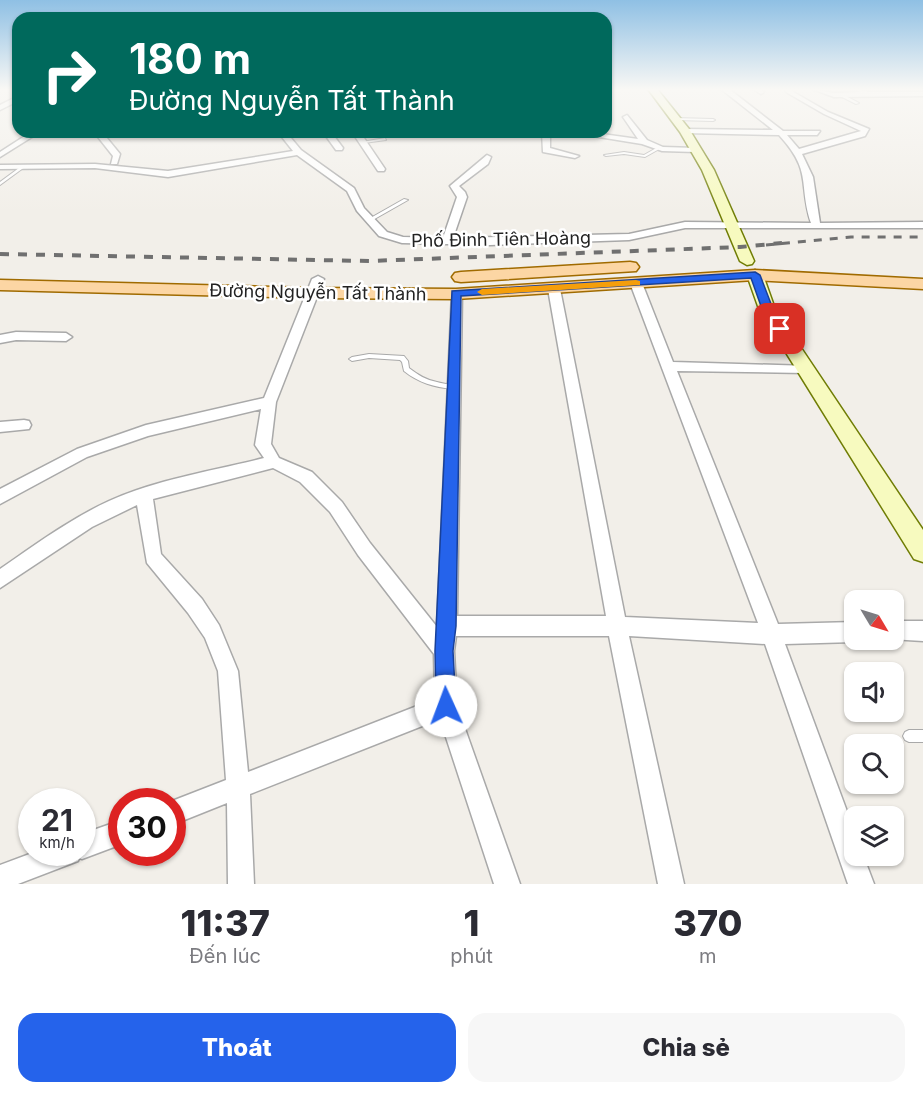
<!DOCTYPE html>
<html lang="vi">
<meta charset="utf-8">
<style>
body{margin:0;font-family:Inter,sans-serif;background:#f7f7f7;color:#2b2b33;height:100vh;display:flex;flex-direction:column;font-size:22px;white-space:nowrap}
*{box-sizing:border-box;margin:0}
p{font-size:20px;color:#7c7c81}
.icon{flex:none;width:33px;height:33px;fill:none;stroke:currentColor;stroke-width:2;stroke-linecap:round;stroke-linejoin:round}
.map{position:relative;height:884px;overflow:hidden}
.details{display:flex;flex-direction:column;background:#fff;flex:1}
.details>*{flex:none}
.top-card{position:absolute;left:12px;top:12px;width:600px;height:126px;border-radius:18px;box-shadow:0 2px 4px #0004;background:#00695c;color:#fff;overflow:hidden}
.needle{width:39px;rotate:128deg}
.tools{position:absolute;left:844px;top:590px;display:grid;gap:12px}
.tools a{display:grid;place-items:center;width:60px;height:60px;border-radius:12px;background:#fff;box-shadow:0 2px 4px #0004;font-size:30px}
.speed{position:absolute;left:18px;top:788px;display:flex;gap:12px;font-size:30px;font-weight:700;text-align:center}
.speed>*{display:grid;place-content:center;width:78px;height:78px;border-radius:50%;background:#fff;box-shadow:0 2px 4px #0004;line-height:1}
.speed small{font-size:15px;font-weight:400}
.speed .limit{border:9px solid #d22;background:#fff;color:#111}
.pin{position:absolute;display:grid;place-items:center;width:51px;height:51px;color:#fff;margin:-26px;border-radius:12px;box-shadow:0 3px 9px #0006}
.me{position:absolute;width:66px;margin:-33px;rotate:358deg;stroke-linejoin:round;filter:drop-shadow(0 0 4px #0008)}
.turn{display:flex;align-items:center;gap:21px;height:126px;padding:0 18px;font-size:27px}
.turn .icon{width:78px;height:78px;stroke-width:2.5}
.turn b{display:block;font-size:42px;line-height:51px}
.eta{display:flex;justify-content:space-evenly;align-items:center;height:102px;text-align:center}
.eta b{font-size:36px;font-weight:800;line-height:42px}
.button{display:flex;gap:12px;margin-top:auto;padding:12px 18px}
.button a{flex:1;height:69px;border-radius:18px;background:#2563eb;color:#fff;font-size:24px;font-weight:800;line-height:69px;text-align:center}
.button a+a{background:#f7f7f7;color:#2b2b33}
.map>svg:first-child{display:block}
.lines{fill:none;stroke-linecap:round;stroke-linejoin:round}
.lane-casing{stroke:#a9a9a9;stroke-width:2}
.street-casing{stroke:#a9a9a9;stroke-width:3}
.secondary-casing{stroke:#707d05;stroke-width:3}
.primary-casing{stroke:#a06b00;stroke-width:3}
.lane{fill:#fff;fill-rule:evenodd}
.street{fill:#fff;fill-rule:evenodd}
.secondary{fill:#f7fabf;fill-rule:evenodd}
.primary{fill:#fcd6a4;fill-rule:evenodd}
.rail-far1{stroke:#707070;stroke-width:3;stroke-dasharray:8 8;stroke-linecap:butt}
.rail{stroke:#707070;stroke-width:4;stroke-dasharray:9 9;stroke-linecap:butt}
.route{fill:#2563eb;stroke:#184099;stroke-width:1.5}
.slow{fill:#f59e0b}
.labels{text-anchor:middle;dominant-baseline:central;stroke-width:5;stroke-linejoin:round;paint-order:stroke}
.far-street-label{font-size:18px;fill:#222;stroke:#fff}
</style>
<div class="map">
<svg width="923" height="884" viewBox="0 0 923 884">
<rect width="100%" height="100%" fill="#f2efe9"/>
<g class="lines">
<!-- lane casing -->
<g class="lane-casing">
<path id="lane" d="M840,94H842L859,103L856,104L840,96Z
M675,118L713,119L715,120L713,121L676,120Z
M385,138L386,140L364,143L362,142Z
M658,147L661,148L645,157L624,154L606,156L604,155L624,152L644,155Z
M23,165L26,166L0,185V182Z
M404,199L408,200L371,221L367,220Z
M369,354L404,356L408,361L409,368C418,375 426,380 437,382C444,384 451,384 456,387L453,389C434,387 419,383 404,371L402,362L400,360L369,358L352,361L349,359L352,357Z
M909,730H923V742H909L905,740L903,736L905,732Z"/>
</g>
<!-- street casing -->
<g class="street-casing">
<path id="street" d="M721,89H729L783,131H820L817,135H787L799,149L861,131L824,114L786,92V90H790L828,112L869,129L865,136L802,154L813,177L820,223L923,222V228H685L629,240L490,245L402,243L379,236L357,211L347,191L297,155L168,177L95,168L0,169V165L95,164L168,171L293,151L278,132H286L301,150L354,188L364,208L387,232L403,237L443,238L457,197L450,186L487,155L491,157L488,164L459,186L465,192L467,197L453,238L629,234L685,222L811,223C798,183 813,172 779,135L685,133L681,131L685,129L773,130Z
M753,89H761L764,92L761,94Z
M812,89L834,93L860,92L856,89L869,92H923V96L834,97Z
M18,96V101L0,110V105Z
M627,115L647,140L663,147L696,148L700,150L696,152L662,151L642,144L568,132H588L638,139L623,117Z
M31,132H40L0,157V152Z
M94,132H102L120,154L117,164H111L113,156Z
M323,132H331L343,148L342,150H336Z
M352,132H360L385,169L384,171H378Z
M410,132H433L429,134Z
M542,132H550V148L579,156L575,158L543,152Z
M318,276L324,279L276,402L271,444L279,458L312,472L342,502L370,543L437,627L452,292L456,291L462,294L457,616H606L548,289L550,287H558L560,289L625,617L758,623L630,283L632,281H640L642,283L673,362L810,366L812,369L810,372L805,373L677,371L778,624L855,622V639H862L855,642L785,644L855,833V855H863L874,884H848L765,644L629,636L684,884H658L609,636H456L454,651L457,706L520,884H494L440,719L250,794L254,884H228L227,803L172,825V801L226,780L218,671L205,638L188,613L147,563L137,505L92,527L0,588V569C35,545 70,519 109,501C158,479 212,471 264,458L255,445L261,409L148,436L87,457L0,504V489L77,449L146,425L264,398L312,279ZM273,468L300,482L330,512L358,555L434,654L435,699L248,772L238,671L219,625L202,599L161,554L153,499Z
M16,332L66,333L72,337L66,341L16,340L0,343V335Z
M24,420L29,421L31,425L29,429L0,432V422Z
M894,621H923V641L890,639H894Z
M122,820V844L82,859L79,858L78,861L18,884H0V865L35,852H82V834Z"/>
</g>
<!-- secondary casing -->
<g class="secondary-casing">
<path id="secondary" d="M648,89H657L689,129L714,170L754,261L752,264L747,265L740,261L702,170L680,132Z
M755,270L763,275L775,309L923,530V562L914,559L759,309L747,275Z"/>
</g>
<!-- primary casing -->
<g class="primary-casing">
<path id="primary" d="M630,262L636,263L639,267L636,271L461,282L455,281L452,277L455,273L461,272Z
M755,270L923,279V289L755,280L456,299L312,298L0,290V280L312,288L456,289Z"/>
</g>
<!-- lane -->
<use href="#lane" class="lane"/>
<!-- street -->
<use href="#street" class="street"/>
<!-- secondary -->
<use href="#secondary" class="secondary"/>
<!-- primary -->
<use href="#primary" class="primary"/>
<!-- rail-far1 -->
<path class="rail-far1" d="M766,245L851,237H923"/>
<!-- rail -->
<path class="rail" d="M0,254L369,261L740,247L782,243"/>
</g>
<!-- sky -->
<linearGradient id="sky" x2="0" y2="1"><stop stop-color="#8fc0e4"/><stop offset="0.42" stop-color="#f9f8f5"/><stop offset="1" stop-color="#f9f8f5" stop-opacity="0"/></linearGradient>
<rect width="923" height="213" fill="url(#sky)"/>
<!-- route -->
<path class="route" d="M755,272L760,275L773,309L786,329L784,331H776L762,309L751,278L461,296L456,626L453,651L456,706L453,713L446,716L439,713L436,706L435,651L452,291Z"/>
<!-- slow -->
<path class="slow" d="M636,280L640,281V285L482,295L477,292L482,289Z"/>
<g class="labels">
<!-- far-street labels -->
<g class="far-street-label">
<text transform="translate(501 239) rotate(-1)">Phố Đinh Tiên Hoàng</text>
<text transform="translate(318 292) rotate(1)">Đường Nguyễn Tất Thành</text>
</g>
</g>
</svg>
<div class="tools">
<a><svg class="needle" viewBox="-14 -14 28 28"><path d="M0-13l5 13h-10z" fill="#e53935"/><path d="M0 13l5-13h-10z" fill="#7c7c81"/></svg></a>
<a><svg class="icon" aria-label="sound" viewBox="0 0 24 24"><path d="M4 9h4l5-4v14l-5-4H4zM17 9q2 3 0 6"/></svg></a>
<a><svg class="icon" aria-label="search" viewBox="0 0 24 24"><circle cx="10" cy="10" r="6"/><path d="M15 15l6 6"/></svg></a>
<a><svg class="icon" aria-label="layers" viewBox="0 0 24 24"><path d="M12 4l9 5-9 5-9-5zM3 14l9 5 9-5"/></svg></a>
</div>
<div class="speed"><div>21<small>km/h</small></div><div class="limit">30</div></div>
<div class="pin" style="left:780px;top:329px;background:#d93025"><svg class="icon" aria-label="arrive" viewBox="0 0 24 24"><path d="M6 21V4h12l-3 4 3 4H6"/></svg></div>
<svg class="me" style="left:446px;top:706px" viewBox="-20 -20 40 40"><circle r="19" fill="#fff"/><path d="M0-13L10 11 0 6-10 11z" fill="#2563eb"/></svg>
<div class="top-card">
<div class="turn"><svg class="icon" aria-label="right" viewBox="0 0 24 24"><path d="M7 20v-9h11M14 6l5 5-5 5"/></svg><div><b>180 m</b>Đường Nguyễn Tất Thành</div></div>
</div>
</div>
<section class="details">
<div class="eta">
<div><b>11:37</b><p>Đến lúc</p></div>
<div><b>1</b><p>phút</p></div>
<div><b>370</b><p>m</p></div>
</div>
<div class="button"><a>Thoát</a><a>Chia sẻ</a></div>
</section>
